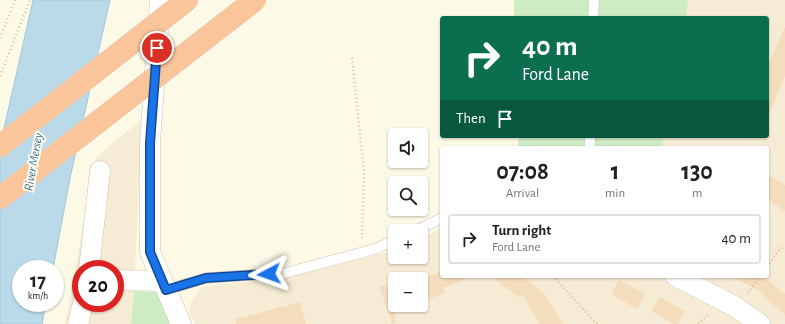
<!DOCTYPE html>
<meta charset="utf-8">
<style>
body{margin:0;font-family:"Alegreya Sans",sans-serif;background:#f2f2f2;color:#202124;height:100vh;display:flex;flex-direction:column;font-size:15px;white-space:nowrap}
*{box-sizing:border-box;margin:0}
p{font-size:13px;color:#757577}
.icon{flex:none;width:22px;height:22px;fill:none;stroke:currentColor;stroke-width:2;stroke-linecap:round;stroke-linejoin:round}
.map{position:relative;flex:1;overflow:hidden}
.panel{position:absolute;left:440px;top:146px;width:329px;height:132px;display:flex;flex-direction:column;background:#fff;border-radius:4px;box-shadow:0 1px 3px #0004}
.panel>*{flex:none}
.hud{position:absolute;left:440px;top:16px;width:329px;height:122px;border-radius:4px;box-shadow:0 1px 3px #0004;background:#0b6e4f;color:#fff;overflow:hidden}
.controls{position:absolute;left:388px;top:128px;display:grid;gap:8px}
.controls a{display:grid;place-items:center;width:40px;height:40px;border-radius:4px;background:#fff;box-shadow:0 1px 3px #0004;font-size:20px}
.speed{position:absolute;left:12px;top:260px;display:flex;gap:8px;font-size:20px;font-weight:700;text-align:center}
.speed>*{display:grid;place-content:center;width:52px;height:52px;border-radius:50%;background:#fff;box-shadow:0 1px 3px #0004;line-height:1}
.speed small{font-size:10px;font-weight:400}
.speed .limit{border:6px solid #d22;background:#fff;color:#111}
.pin{position:absolute;display:grid;place-items:center;width:34px;height:34px;color:#fff;margin:-17px;border:2px solid #fff;border-radius:50%;box-shadow:0 1px 4px #0007}
.me{position:absolute;width:44px;margin:-22px;rotate:266deg;stroke-linejoin:round;filter:drop-shadow(0 0 3px #0008)}
.turn{display:flex;align-items:center;gap:14px;height:84px;padding:0 16px;font-size:18px}
.turn .icon{width:52px;height:52px;stroke-width:2.5}
.turn b{display:block;font-size:28px;line-height:34px}
.then{display:flex;align-items:center;height:38px;padding:0 16px;background:#0003;gap:8px;font-size:15px}
.eta{display:flex;justify-content:space-evenly;align-items:center;height:68px;text-align:center}
.eta b{font-size:24px;font-weight:600;line-height:28px}
ul{padding:0;list-style:none}
li{display:flex;align-items:center;gap:12px;height:50px;margin:0 8px 6px;padding:0 8px;border:2px solid #e0e0e0;border-radius:4px}
li div{flex:1}
li b{display:block;font-size:15px}
li em{font-style:normal}
.map>svg:first-child{display:block}
.residential{fill:#f6ecd5;fill-rule:evenodd}
.green{fill:#ceecc4}
.water{fill:#badae9;stroke:#a0c7db}
.building{fill:#f4ddbd}
.lines{fill:none;stroke-linecap:round;stroke-linejoin:round}
.lane-casing{stroke:#d0c2ac;stroke-width:11}
.street-casing{stroke:#d0c2ac;stroke-width:21}
.path{stroke:#dac1a0;stroke-width:2.5;stroke-dasharray:1 3;stroke-linecap:butt}
.lane{stroke:#fff;stroke-width:10}
.street{stroke:#fff;stroke-width:20}
.highway-bridge-casing{stroke:#dcd6d0;stroke-width:23;stroke-linecap:butt}
.highway-bridge{stroke:#fac59b;stroke-width:22}
.route-casing{stroke:#114b97;stroke-width:10}
.route{stroke:#1a73e8;stroke-width:7}
.labels{text-anchor:middle;dominant-baseline:central;stroke-width:4;stroke-linejoin:round;paint-order:stroke}
.water-label{font-size:13px;font-style:italic;fill:#447995;stroke:#fffbef}
</style>
<div class="map">
<svg width="785" height="324" viewBox="0 0 785 324">
<rect width="100%" height="100%" fill="#fdf9e7"/>
<!-- residential -->
<path class="residential" d="M688,0H785V324H195L189,312L190,304L199,289L206,286L291,277L395,250V257H421V238L442,228V276H767V148H662L664,136H767V18H686ZM395,279H421V305H395Z
M142,119L134,291L131,324H65L96,157ZM81,269H115V303H81Z"/>
<!-- green -->
<path class="green" d="M514,0H688L686,18H514Z
M518,136H664L662,148H518Z
M134,291L158,292L171,324H131Z"/>
<!-- water -->
<path class="water" d="M33,0H110L70,178L53,269H21V303H46L42,324H0V146Z"/>
<!-- building -->
<path class="building" d="M785,27V76L767,118V66Z
M767,174L785,185V211L767,200Z
M442,271V276H471V277L443,288L445,293L421,302V279Z
M490,276H521L544,293L563,324H540L523,295L520,298Z
M732,276H763L785,294V315L763,296L764,294Z
M619,280L645,294L637,309L611,294Z
M395,282V323L392,324L380,287Z
M660,297L685,311L678,324H674L651,311Z
M300,302L306,324H236V319Z"/>
<g class="lines">
<!-- lane casing -->
<g class="lane-casing">
<path id="lane" d="M593,18L594,0
M590,148V136
M415,231L442,218
M166,290L206,278L285,273L375,249L395,240"/>
</g>
<!-- street casing -->
<g class="street-casing">
<path id="street" d="M160,0L150,143V252L181,324
M89,269L100,171
M675,276L734,306L760,324
M115,280L162,281
M78,324L83,303"/>
</g>
<!-- path -->
<path class="path" d="M0,38L15,0
M352,58L364,171L362,238
M0,76L30,0
M767,267L778,251L785,246
M553,276L597,324
M748,293L760,276
M698,324L709,314"/>
<!-- lane -->
<use href="#lane" class="lane"/>
<!-- street -->
<use href="#street" class="street"/>
<!-- highway-bridge casing -->
<g class="highway-bridge-casing">
<path id="highway-bridge" d="M0,146L187,0
M0,198L255,0"/>
</g>
<!-- highway-bridge -->
<use href="#highway-bridge" class="highway-bridge"/>
</g>
<g class="lines">
<!-- route casing -->
<g class="route-casing">
<path id="route" d="M157,48L150,143V252L166,290L206,278L269,274"/>
</g>
<!-- route -->
<use href="#route" class="route"/>
</g>
<g class="labels">
<!-- water labels -->
<g class="water-label">
<text transform="translate(34 162) rotate(-80)">River Mersey</text>
</g>
</g>
</svg>
<div class="controls">
<a><svg class="icon" aria-label="sound" viewBox="0 0 24 24"><path d="M4 9h4l5-4v14l-5-4H4zM17 9q2 3 0 6"/></svg></a>
<a><svg class="icon" aria-label="search" viewBox="0 0 24 24"><circle cx="10" cy="10" r="6"/><path d="M15 15l6 6"/></svg></a>
<a>+</a>
<a>−</a>
</div>
<div class="speed"><div>17<small>km/h</small></div><div class="limit">20</div></div>
<div class="pin" style="left:157px;top:48px;background:#d93025"><svg class="icon" aria-label="arrive" viewBox="0 0 24 24"><path d="M6 21V4h12l-3 4 3 4H6"/></svg></div>
<svg class="me" style="left:269px;top:274px" viewBox="-20 -20 40 40"><path d="M0-17L14 15 0 8-14 15z" fill="#1a73e8" stroke="#fff" stroke-width="4"/></svg>
<div class="hud">
<div class="turn"><svg class="icon" aria-label="right" viewBox="0 0 24 24"><path d="M7 20v-9h11M14 6l5 5-5 5"/></svg><div><b>40 m</b>Ford Lane</div></div>
<div class="then">Then<svg class="icon" aria-label="arrive" viewBox="0 0 24 24"><path d="M6 21V4h12l-3 4 3 4H6"/></svg></div>
</div>
<section class="panel">
<div class="eta">
<div><b>07:08</b><p>Arrival</p></div>
<div><b>1</b><p>min</p></div>
<div><b>130</b><p>m</p></div>
</div>
<ul>
<li><svg class="icon" aria-label="right" viewBox="0 0 24 24"><path d="M7 20v-9h11M14 6l5 5-5 5"/></svg><div><b>Turn right</b><p>Ford Lane</p></div><em>40 m</em></li>
</ul>
</section>
</div>
